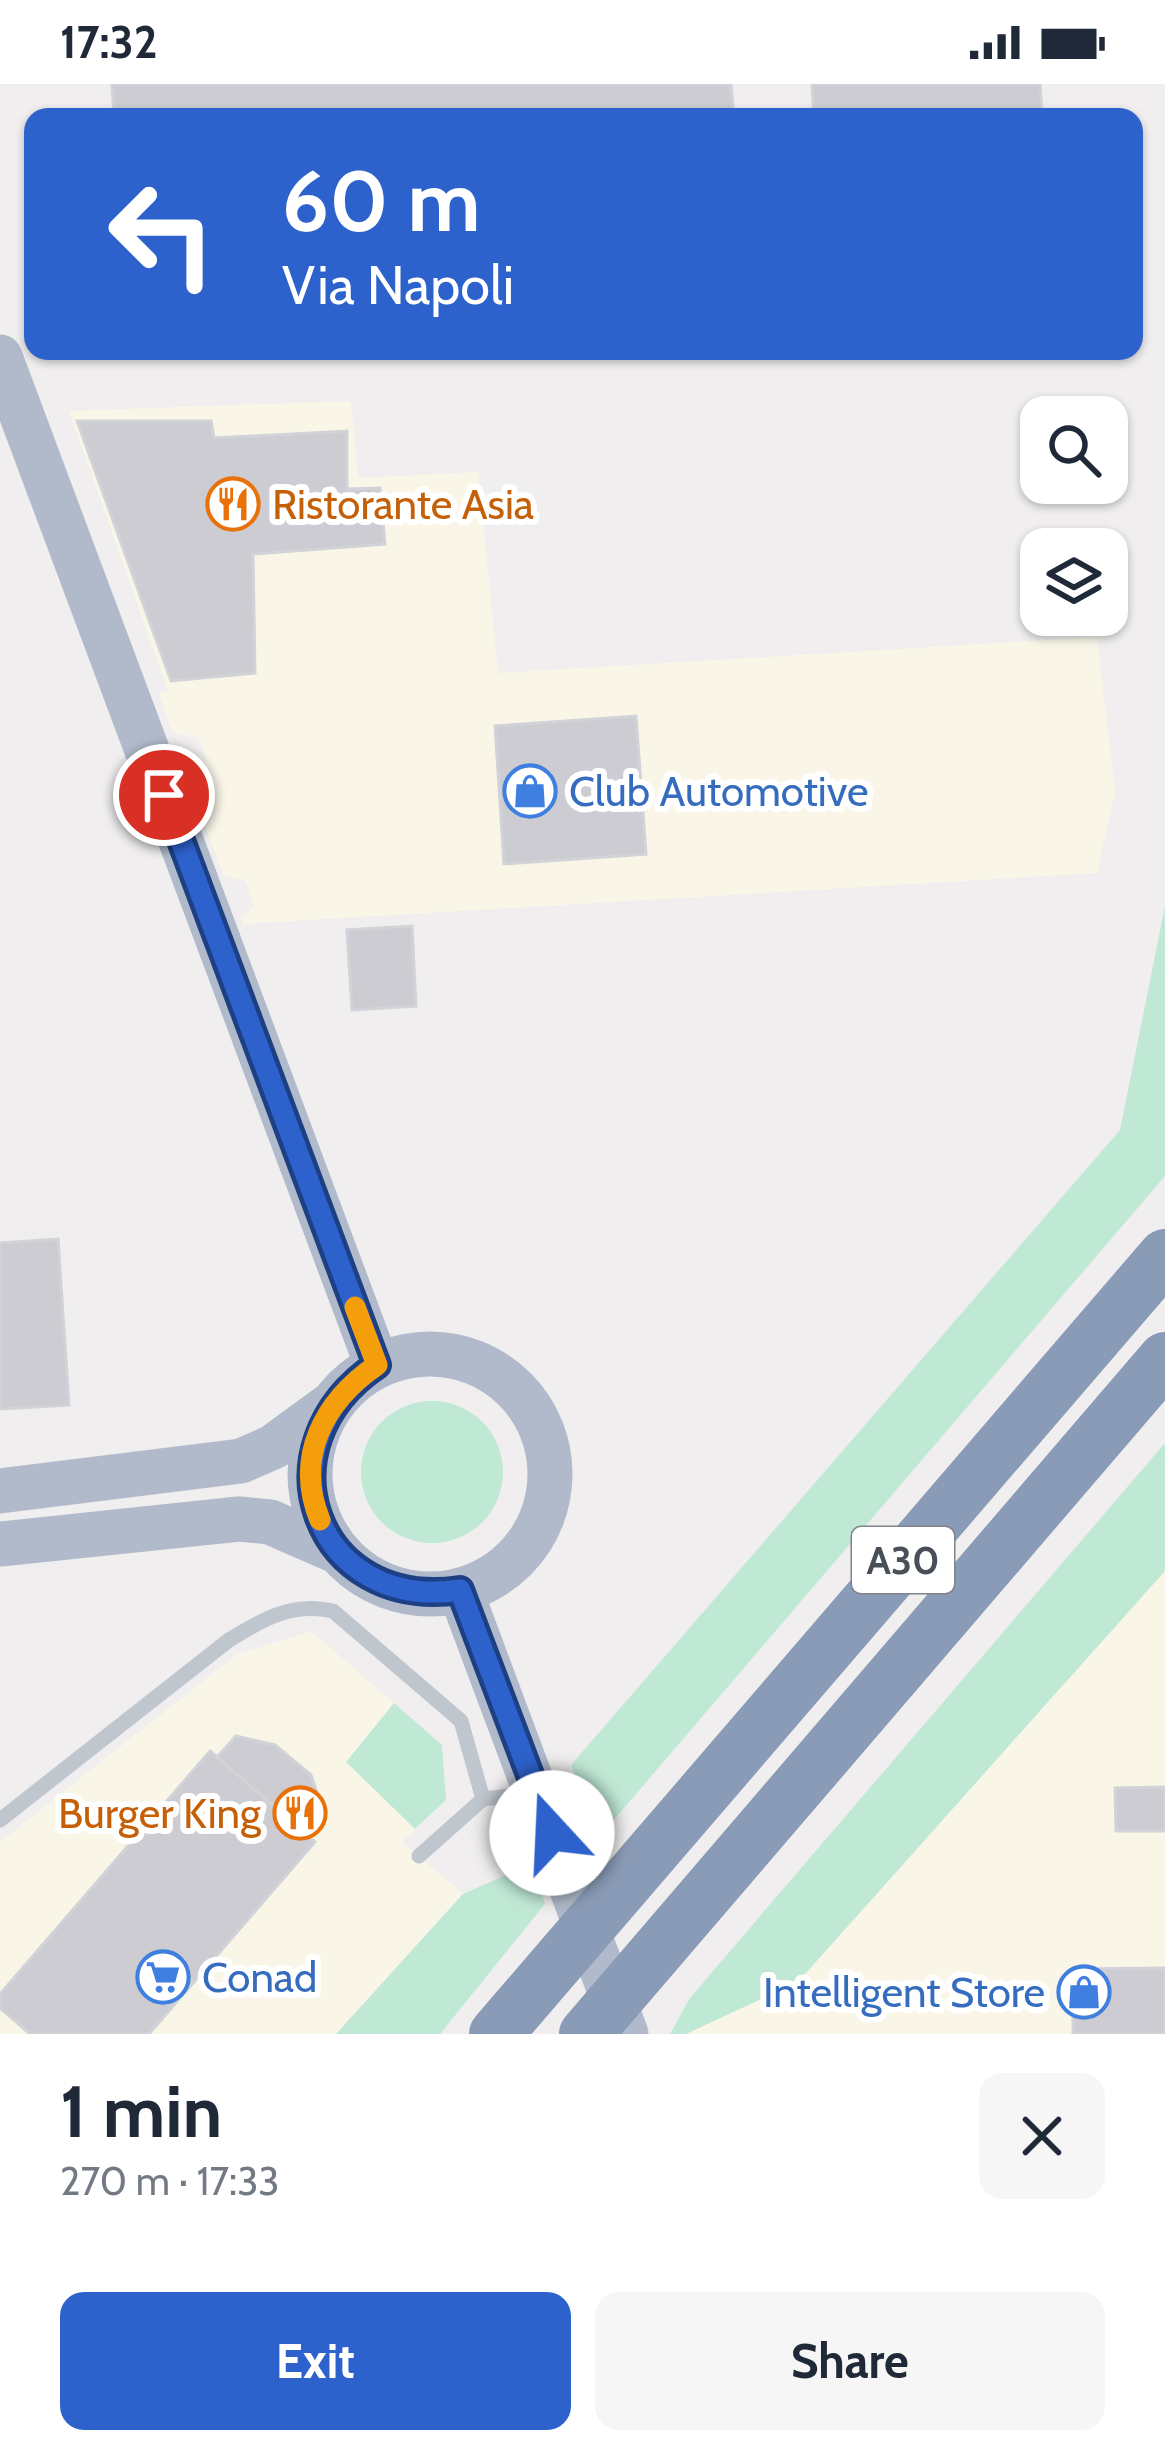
<!DOCTYPE html>
<meta charset="utf-8">
<style>
body{margin:0;font-family:Cabin,sans-serif;background:#f6f6f7;color:#1f2937;height:100vh;display:flex;flex-direction:column;font-size:45px;white-space:nowrap}
*{box-sizing:border-box;margin:0}
p{font-size:39px;color:#747a83}
.icon{flex:none;width:66px;height:66px;fill:none;stroke:currentColor;stroke-width:2;stroke-linecap:round;stroke-linejoin:round}
.map{position:relative;height:1950px;overflow:hidden}
.side{display:flex;flex-direction:column;background:#fff;flex:1}
.side>*{flex:none}
.guide{position:absolute;left:24px;top:24px;width:1119px;height:252px;border-radius:24px;box-shadow:0 3px 9px #0004;background:#2d61cb;color:#fff;overflow:hidden}
.buttons{position:absolute;left:1020px;top:312px;display:grid;gap:24px}
.buttons a{display:grid;place-items:center;width:108px;height:108px;border-radius:24px;background:#fff;box-shadow:0 3px 9px #0004;font-size:60px}
.pin{position:absolute;display:grid;place-items:center;width:102px;height:102px;color:#fff;margin:-51px;border:6px solid #fff;border-radius:50%;box-shadow:0 3px 12px #0007}
.me{position:absolute;width:132px;margin:-66px;rotate:340deg;stroke-linejoin:round;filter:drop-shadow(0 0 9px #0008)}
.turn{display:flex;align-items:center;gap:42px;height:252px;padding:0 60px;font-size:54px}
.turn .icon{width:156px;height:156px;stroke-width:2.5}
.turn b{display:block;font-size:84px;line-height:102px}
.round{display:grid;place-items:center;flex:none;width:126px;height:126px;border-radius:24px;background:#f6f6f7}
.summary{display:flex;align-items:center;justify-content:space-between;height:204px;padding:0 60px}
h1{font-size:72px;font-weight:700;line-height:90px}
.action{display:flex;gap:24px;margin-top:auto;padding:24px 60px}
.action a{flex:1;height:138px;border-radius:24px;background:#2d61cb;color:#fff;font-size:48px;font-weight:700;line-height:138px;text-align:center}
.action a+a{background:#f6f6f7;color:#1f2937}
.status{display:flex;justify-content:space-between;align-items:center;height:84px;padding:0 60px;background:#fff;direction:ltr}
.status svg{height:33px;fill:currentColor}
.map>svg:first-child{display:block}
.commercial{fill:#f9f6e8}
.green{fill:#c0e9d5}
.building{fill:#ccccd2;stroke:#d2d3d8;stroke-width:3}
.lines{fill:none;stroke-linecap:round;stroke-linejoin:round}
.service{stroke:#c0c6ce;stroke-width:15}
.primary{stroke:#b0baca;stroke-width:45}
.motorway{stroke:#8a9bb7;stroke-width:54}
.route-casing{stroke:#1d3f84;stroke-width:30}
.route{stroke:#2d61cb;stroke-width:21}
.slow{stroke:#f59e0b;stroke-width:21}
.labels{text-anchor:middle;dominant-baseline:central;stroke-width:12;stroke-linejoin:round;paint-order:stroke}
.shield{fill:#fff;stroke:#7f848b;stroke-width:3}
.shield-label{font-size:39px;font-weight:bold;fill:#484f59}
.food-label{font-size:42px;fill:#c56008;stroke:#fff;text-anchor:start}
.shop-label{font-size:42px;fill:#366cbe;stroke:#fff;text-anchor:start}
</style>
<div class="status"><b>17:32</b><svg viewBox="0 0 49 12"><path d="M0 12V9h3v3zM5 12V6h3v6zM10 12V3h3v9zM15 12V0h3v12zM26 1h20v11H26zM47 4h2v5h-2z"/></svg></div>
<div class="map">
<svg width="1165" height="1950" viewBox="0 0 1165 1950">
<rect width="100%" height="100%" fill="#f0eeee"/>
<!-- commercial -->
<path class="commercial" d="M351,317L358,394L478,388L498,589L1097,553L1115,708L1097,789L243,840L240,833L254,823L246,797L224,792L190,703L207,676L198,654L172,648L159,609L168,607L69,327Z
M1165,1487V1950H686L798,1898Z
M311,1547L442,1661L446,1716L402,1758L463,1810L336,1950H0V1758L236,1571Z"/>
<!-- green -->
<path class="green" d="M1165,822V1092L600,1752L571,1681L1120,1046Z
M361 1388a71 71 0 1 1 142 0a71 71 0 1 1-142 0Z
M1165,1359V1487L798,1898L686,1950H670L690,1914Z
M394,1619L442,1661L446,1716L415,1745L346,1678Z
M531,1780L545,1820L440,1950H336L463,1810Z"/>
<!-- building -->
<path class="building" d="M112,0H731L734,33H114Z
M812,0H1040L1042,33H814Z
M77,337H211L214,354L347,347V405L380,404L385,460L253,470L255,589L171,597Z
M636,632L646,770L504,780L495,642Z
M412,842L416,922L352,926L347,846Z
M58,1155L69,1321L0,1325V1159Z
M236,1652L275,1661L311,1691L324,1729L306,1750L217,1673Z
M210,1667L315,1758L149,1950H30L0,1924V1910Z
M1165,1703V1747H1116L1115,1704Z
M1165,1884V1950H1073V1885Z"/>
<g class="lines">
<!-- service -->
<path class="service" d="M0,1736L229,1556C263,1535 292,1518 333,1527L461,1637L483,1715
M419,1772L483,1715L532,1709"/>
<!-- primary -->
<path class="primary" d="M0,273L377,1281
M310 1390a120 120 0 1 1 240 0a120 120 0 1 1-240 0Z
M0,1407L241,1377L273,1363L329,1322
M0,1460L239,1435L270,1438L339,1468
M460,1506L626,1950"/>
<!-- motorway -->
<path class="motorway" d="M496,1950L1165,1172
M586,1950L1165,1275"/>
</g>
<g class="lines">
<!-- route casing -->
<g class="route-casing">
<path id="route" d="M164,711L377,1281C256,1362 314,1528 460,1506L552,1749"/>
</g>
<!-- route -->
<use href="#route" class="route"/>
<!-- slow -->
<path class="slow" d="M320,1436C294,1373 324,1317 377,1281L355,1223"/>
</g>
<!-- icons -->
<defs>
<g id="restaurant-ring" transform="scale(2.7)"><circle r="9.5" fill="#fff" stroke="#e8710a" stroke-width="1.5"/><path d="M-5-6h1v4h1v-4h1v4h1v-4h1v5L-1.5 .5V6h-2V.5L-5-1ZM5-6V6H3V1.5H1.5Q1.5-4 5-6Z" fill="#e8710a"/></g>
<g id="shop-ring" transform="scale(2.7)"><circle r="9.5" fill="#fff" stroke="#3f7fe0" stroke-width="1.5"/><path d="M-5-2.5h2.3a2.7 3.5 0 0 1 5.4 0H5L5.5 6h-11ZM-1.5-2.5h3a1.5 2.3 0 0 0-3 0Z" fill="#3f7fe0"/></g>
<g id="supermarket-ring" transform="scale(2.7)"><circle r="9.5" fill="#fff" stroke="#3f7fe0" stroke-width="1.5"/><path d="M-6-5.5h2.5l.6 2H6L4.5 2H-2.5L-4.4-4H-6ZM-1.5 3.2a1.3 1.3 0 1 0 .1 0ZM3 3.2a1.3 1.3 0 1 0 .1 0Z" fill="#3f7fe0"/></g>
</defs>
<g fill-rule="evenodd">
<use href="#restaurant-ring" x="233" y="420"/>
<use href="#shop-ring" x="530" y="707"/>
<use href="#restaurant-ring" x="300" y="1729"/>
<use href="#supermarket-ring" x="163" y="1893"/>
<use href="#shop-ring" x="1084" y="1908"/>
</g>
<g class="labels">
<!-- shield labels -->
<rect class="shield" x="852" y="1443" width="102" height="66" rx="9"/>
<g class="shield-label">
<text x="903" y="1476">A30</text>
</g>
<!-- food labels -->
<g class="food-label">
<text x="272" y="420">Ristorante Asia</text>
<text x="261" y="1729" text-anchor="end">Burger King</text>
</g>
<!-- shop labels -->
<g class="shop-label">
<text x="569" y="707">Club Automotive</text>
<text x="202" y="1893">Conad</text>
<text x="1045" y="1908" text-anchor="end">Intelligent Store</text>
</g>
</g>
</svg>
<div class="buttons">
<a><svg class="icon" aria-label="search" viewBox="0 0 24 24"><circle cx="10" cy="10" r="6"/><path d="M15 15l6 6"/></svg></a>
<a><svg class="icon" aria-label="layers" viewBox="0 0 24 24"><path d="M12 4l9 5-9 5-9-5zM3 14l9 5 9-5"/></svg></a>
</div>
<div class="pin" style="left:164px;top:711px;background:#d93025"><svg class="icon" aria-label="arrive" viewBox="0 0 24 24"><path d="M6 21V4h12l-3 4 3 4H6"/></svg></div>
<svg class="me" style="left:552px;top:1749px" viewBox="-20 -20 40 40"><circle r="19" fill="#fff"/><path d="M0-13L10 11 0 6-10 11z" fill="#2d61cb"/></svg>
<div class="guide">
<div class="turn"><svg class="icon" aria-label="left" viewBox="0 0 24 24"><path d="M17 20v-9H6M10 6l-5 5 5 5"/></svg><div><b>60 m</b>Via Napoli</div></div>
</div>
</div>
<section class="side">
<div class="summary"><div><h1>1 min</h1><p>270 m · 17:33</p></div><a class="round"><svg class="icon" aria-label="close" viewBox="0 0 24 24"><path d="M6 6l12 12M18 6L6 18"/></svg></a></div>
<div class="action"><a>Exit</a><a>Share</a></div>
</section>
